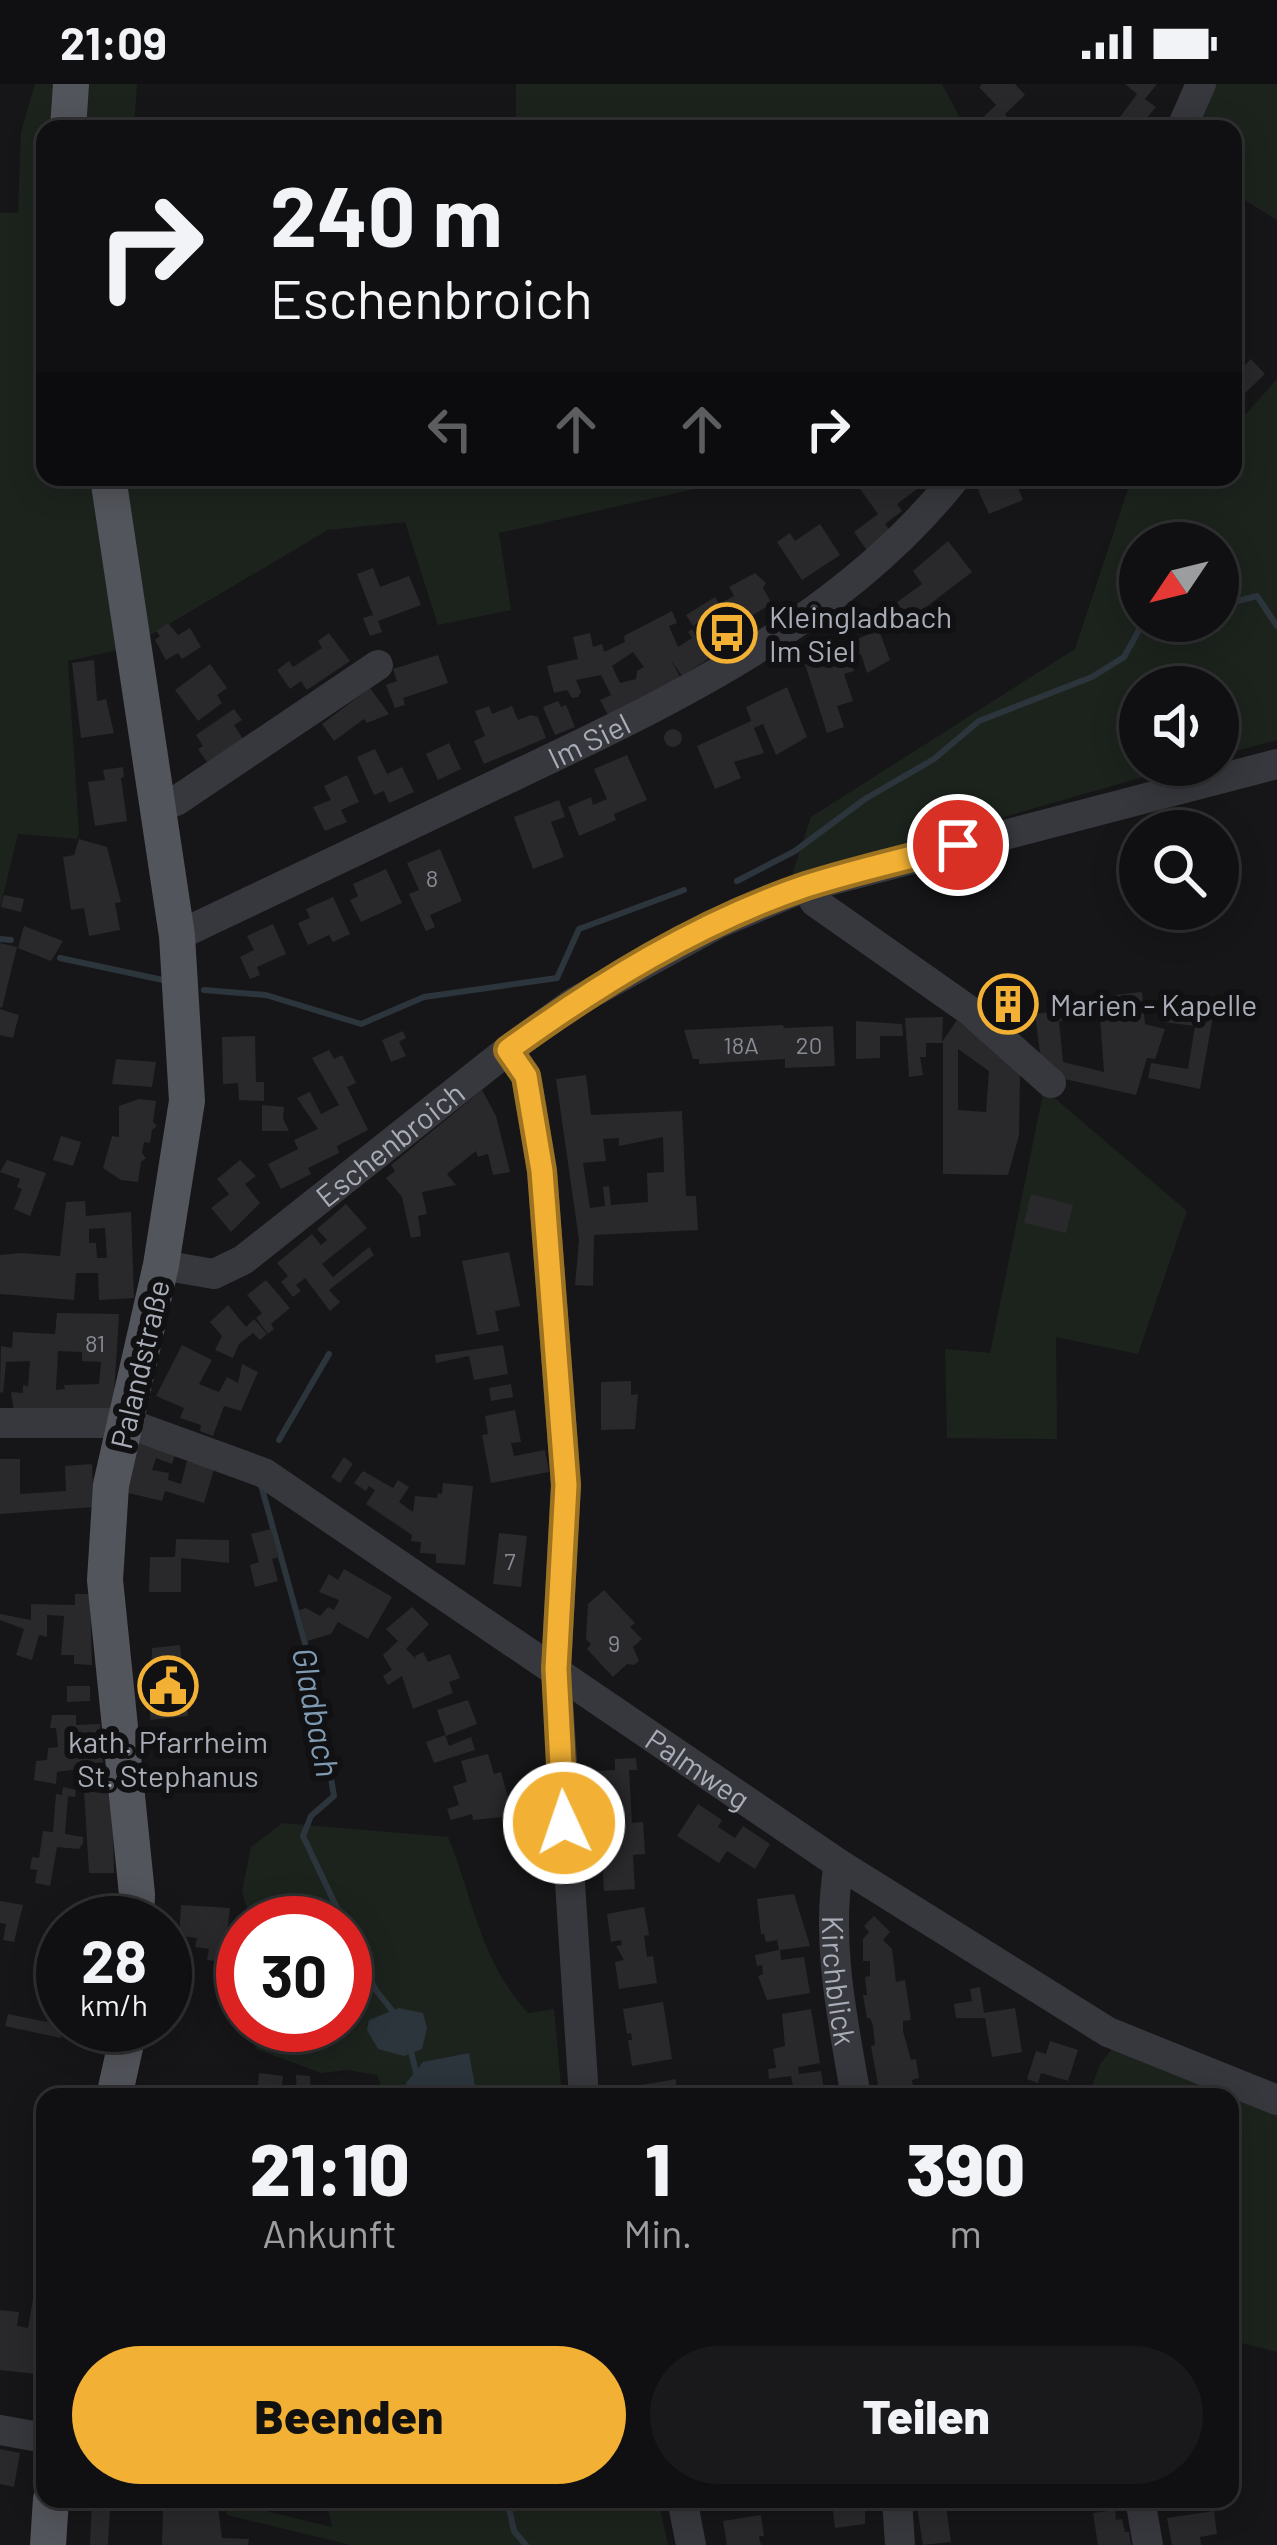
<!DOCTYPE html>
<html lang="de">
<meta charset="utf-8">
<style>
body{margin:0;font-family:Barlow,sans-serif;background:#19191b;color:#f1f3f6;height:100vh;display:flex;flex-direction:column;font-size:45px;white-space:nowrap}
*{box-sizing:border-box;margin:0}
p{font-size:39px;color:#9c9d9f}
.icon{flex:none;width:66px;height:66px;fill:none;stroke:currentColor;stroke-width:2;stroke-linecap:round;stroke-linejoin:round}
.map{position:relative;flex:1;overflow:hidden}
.panel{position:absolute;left:36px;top:2004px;width:1203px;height:420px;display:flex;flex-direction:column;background:#101012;border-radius:24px;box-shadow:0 6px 30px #0003,0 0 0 3px #303032}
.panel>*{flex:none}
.hud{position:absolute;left:36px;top:36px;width:1206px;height:366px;border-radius:24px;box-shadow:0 6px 30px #0003,0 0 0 3px #303032;background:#101012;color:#f1f3f6;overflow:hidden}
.needle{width:78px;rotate:235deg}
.buttons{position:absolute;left:1119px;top:438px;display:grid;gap:24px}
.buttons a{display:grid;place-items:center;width:120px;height:120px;border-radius:50%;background:#101012;box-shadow:0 6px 30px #0003,0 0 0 3px #303032;font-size:60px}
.speed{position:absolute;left:36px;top:1812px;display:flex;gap:24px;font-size:60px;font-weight:700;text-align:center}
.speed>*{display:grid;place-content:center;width:156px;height:156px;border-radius:50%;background:#101012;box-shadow:0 6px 30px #0003,0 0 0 3px #303032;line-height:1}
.speed small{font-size:30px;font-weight:400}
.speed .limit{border:18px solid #d22;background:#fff;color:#111}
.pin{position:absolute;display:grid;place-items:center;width:102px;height:102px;color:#fff;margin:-51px;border:6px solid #fff;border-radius:50%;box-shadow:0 3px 12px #0007}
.me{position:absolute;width:132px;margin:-66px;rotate:357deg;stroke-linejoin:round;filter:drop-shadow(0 0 9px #0008)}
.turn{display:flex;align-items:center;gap:42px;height:252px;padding:0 36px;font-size:54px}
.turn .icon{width:156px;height:156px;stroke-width:2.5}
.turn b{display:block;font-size:84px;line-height:102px}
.lanes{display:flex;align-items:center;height:114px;padding:0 36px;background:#0003;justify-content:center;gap:60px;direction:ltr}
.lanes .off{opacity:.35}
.eta{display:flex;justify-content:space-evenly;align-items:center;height:204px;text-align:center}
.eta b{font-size:72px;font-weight:800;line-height:84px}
.primary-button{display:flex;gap:24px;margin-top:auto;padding:24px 36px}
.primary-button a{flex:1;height:138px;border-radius:72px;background:#f2b134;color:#111;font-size:48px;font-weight:800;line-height:138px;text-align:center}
.primary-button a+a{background:#19191b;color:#f1f3f6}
.status{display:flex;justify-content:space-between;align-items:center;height:84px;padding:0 60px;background:#101012;direction:ltr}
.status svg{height:33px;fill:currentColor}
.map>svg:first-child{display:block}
.green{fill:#1c231d;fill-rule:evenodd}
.water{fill:#2c353c}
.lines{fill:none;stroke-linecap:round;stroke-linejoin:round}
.stream{stroke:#2c353c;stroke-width:6}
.building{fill:#29292c;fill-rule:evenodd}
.minor{stroke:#37383d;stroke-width:30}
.major{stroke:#53555c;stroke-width:36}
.route-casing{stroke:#9d7322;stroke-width:30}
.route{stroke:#f2b134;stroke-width:21}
.labels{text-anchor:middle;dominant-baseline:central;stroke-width:12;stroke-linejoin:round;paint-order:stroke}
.number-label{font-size:24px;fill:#888b94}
.poi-label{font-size:30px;fill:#a8adb8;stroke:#111113;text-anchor:start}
.street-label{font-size:30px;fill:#a8adb8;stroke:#111113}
.water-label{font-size:33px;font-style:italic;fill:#7f9bb3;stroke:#111113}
</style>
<div class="status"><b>21:09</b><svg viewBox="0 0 49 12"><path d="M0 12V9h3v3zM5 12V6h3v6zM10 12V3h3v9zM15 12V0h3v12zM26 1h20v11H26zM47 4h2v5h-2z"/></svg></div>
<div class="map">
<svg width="1277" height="2461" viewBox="0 0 1277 2461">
<rect width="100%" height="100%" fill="#161618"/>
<!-- green -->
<path class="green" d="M35,0H58V45H45V393H748L499,449L511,526L438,541L405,438L328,446L152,550L118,566L68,577L79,749L77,755L18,750L0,824V129H18L21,48Z
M81,0H137L134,45H78Z
M516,0H942L966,45H516Z
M1215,0H1277V136L1233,109V45H1197Z
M1277,295V656L1218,672V603H1140V681H1185L791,794L811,733L1075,565L1132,393H1233V318L1245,331ZM1140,459H1218V537H1140Z
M1044,1005L1187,1127L1138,1270L1056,1253L1057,1355L947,1354L945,1265L990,1269Z
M283,1739L448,1753C475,1820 479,1874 528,1929L554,1925L562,2013H385L377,1991L348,1986L321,1989L256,1965L250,1941H345V1839H251L242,1807L251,1763Z
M1114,1963L1277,2023V2268L1230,2256V2013H1088L1100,1980Z
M223,2415H252L257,2425L332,2443L326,2415H658L668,2461H351L227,2431Z"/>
<!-- water -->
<path class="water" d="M399,1924L423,1929L427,1944L422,1965L404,1972L378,1965L367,1946L369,1936Z
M469,1969L477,2013L455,2010L408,2013L406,1999L423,1978Z"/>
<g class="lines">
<!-- stream -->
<path class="stream" d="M1218,522L1257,512L1277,542
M737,797L795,767L865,715L934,675L979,637L1092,593L1124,573L1144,537
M0,855L11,856
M60,874L163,896
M204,906L266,911L361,940L424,913L557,894L579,845L684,806
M279,1356L329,1270
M261,1401L313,1588L334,1712L311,1732L303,1752L344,1839
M345,1842L375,1905L395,1930
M410,1964L417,1992
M507,2415L514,2447L526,2461"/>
</g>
<!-- building -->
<path class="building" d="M982,0H1015L1025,11L1005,30L1016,45H989L980,36L996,21L979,3Z
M1125,0H1157L1145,15L1156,23L1146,35L1148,45H1120L1114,41L1137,10Z
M1251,275L1265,290L1240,314L1233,308V288L1235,291Z
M871,393H933L897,420L902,427L885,440L893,450L868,468L854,448L878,430L858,402Z
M996,393H1030L1029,398L1016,399L1023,416L989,430L978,406L997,397Z
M820,440L840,471L802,496L777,458L790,449L795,457Z
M948,457L972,488L909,536L896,519L922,500L913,487Z
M373,484L380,503L409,492L421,521L378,537L382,548L370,552L363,534L373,531L357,490Z
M755,489L766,499L763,504L772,520L732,543L721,524L693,542L686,531L715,513L719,520L734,512L729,503Z
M672,527L677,539L669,542L678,563L692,554L688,548L692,545L696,552L713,542L728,562L682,592L671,576L680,593L609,633L600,616L611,611L601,591L576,596L581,608L578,613L572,614L567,606L554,609L547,582L578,575L573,553L590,549L593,563L602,560L604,568L625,558L624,552ZM633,568L644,583L637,587L636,595L620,599L612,582Z
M168,539L178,551L190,544L201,563L182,575L178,569L166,576L155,556L160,552L156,547Z
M879,546L890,576L867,589L861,570L850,574L854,587L844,590L853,617L837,622L844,643L827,649L804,577Z
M329,549L350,577L307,606L301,597L290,605L277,586L289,577L293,583L322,564L318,557Z
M438,571L448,599L403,614L405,621L395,624L386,601L397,597L393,585Z
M94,576L97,617L106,615L114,649L81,654L72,579Z
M210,580L227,604L217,611L222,619L198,637L175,606Z
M787,603L807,653L776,671L763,640L754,644L764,669L734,678L741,694L715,705L697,662L751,637L746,623Z
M370,604L389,630L367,639L364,635L334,657L322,640Z
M558,617L561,623L566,621L575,643L555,651L543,623Z
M489,622L492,630L512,622L518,636L531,631L538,633L546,654L484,680L474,657L485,652L475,627Z
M234,625L242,636L234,641L243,655L207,678L198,665L203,662L196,651Z
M664 654a9 9 0 1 1 18 0a9 9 0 1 1-18 0Z
M449,659L461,685L438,696L426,670Z
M375,665L387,690L402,683L414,708L389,719L384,707L374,711L357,673Z
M627,671L647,716L614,730L616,736L579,752L568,723L591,713L593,721L607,715L594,685Z
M123,683L124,693L121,694L127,737L95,742L88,698L105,696L103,686Z
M347,691L359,718L341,726L347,738L325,747L313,723L331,716L324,702Z
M559,716L565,733L551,738L564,773L533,785L514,733Z
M79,755L107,763L121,818L115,819L120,846L89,852L84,824L71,826L63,773L74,771Z
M440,765L462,817L430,831L435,843L426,847L409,810L419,806L407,779Z
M386,785L402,819L361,838L350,816L358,812L353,800Z
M4,811L24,815L21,828L1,823Z
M333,813L350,850L333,858L329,851L308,861L298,839L310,834L306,825Z
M273,840L286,870L257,883L260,891L250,895L240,873L254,866L247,852Z
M24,842L63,857L51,877L18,864Z
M0,859L17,863L2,924L0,923Z
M1142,908L1145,940L1165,945L1155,975L1147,974L1136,1011L1051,992L1040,969L1035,930L1057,927L1056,918ZM1100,932L1104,988L1063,978L1059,937Z
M1170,910L1215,921L1200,1005L1148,994L1151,979L1188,985L1195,942L1163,938Z
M0,925L19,931L13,954L0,951Z
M943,933L942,958L957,936L1020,987L1019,1051L1008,1091L943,1090V959H926V973H920L923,991L909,993L905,934ZM958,965L989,987L986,1028L958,1026Z
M856,937L902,940L903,952H880V974L856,975Z
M783,941L784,944L833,942L835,982L785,984V975L699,980V975H693L684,946Z
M403,947L406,954L399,958L406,972L391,978L382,956Z
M255,952L256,998H264V1017L239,1016L238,999L223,1000L222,953Z
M329,966L334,975L342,971L356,999L347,1003L368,1046L337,1062L339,1069L308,1084L311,1090L281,1105L268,1080L298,1065L294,1056L318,1045L297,1014L310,1008L321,1030L339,1021L312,974Z
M116,975L156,978L152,1003L112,1000Z
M586,991L591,1031L682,1027L686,1112H696L698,1146L594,1151L593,1202L575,1201L579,1156L556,995ZM663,1053L664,1088L647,1089L648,1118L611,1121L609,1102L603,1103L605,1122L590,1124L583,1079L606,1077L603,1055L619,1054V1062Z
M482,1006L496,1032L510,1088L493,1091L488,1070L478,1073L476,1067L447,1090L456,1101L422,1108L427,1130L418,1132L421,1152L411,1154L402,1113L386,1094L395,1087L391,1081Z
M139,1015L156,1017L153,1038L157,1042L152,1046L150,1059L144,1058L142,1069L146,1074L141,1078L138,1098L121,1096L103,1084L112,1052L119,1053V1022Z
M262,1021L284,1023L283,1035L289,1047H262Z
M61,1052L81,1058L73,1082L53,1076Z
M7,1076L46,1089L30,1132L14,1125L22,1105L17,1103L20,1095L0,1088Z
M240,1076L256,1092L245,1100L260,1119L231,1148L211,1124L229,1110L217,1095Z
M1031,1110L1073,1121L1066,1149L1024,1139Z
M85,1117L86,1132L131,1128L134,1214L99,1216L98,1189H76L74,1216L0,1210V1171L21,1169L60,1172L66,1118ZM105,1144L107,1174H97L96,1159H89V1145Z
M346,1120L367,1144L322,1180L333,1193L369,1163L374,1171L329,1206L340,1218L330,1227L305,1194L296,1201L301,1207L293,1213L281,1198L288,1192L277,1179L312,1150L321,1161L327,1156L317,1145Z
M509,1168L520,1222L495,1227L499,1247L477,1251L462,1177Z
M266,1196L290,1224L271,1240L274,1245L268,1250L256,1234L262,1229L247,1211Z
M228,1221L246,1243L254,1235L267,1250L260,1256L253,1249L239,1260L233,1274L215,1266L222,1252L210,1238Z
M57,1229L119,1230L113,1327L14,1328L11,1308L23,1309V1301L28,1302L30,1277L6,1278L3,1309L0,1308L1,1262L12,1264L13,1248L55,1250ZM58,1267L82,1268V1277L101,1278L99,1300L64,1301L65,1305L56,1306Z
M182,1261L212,1276L199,1300L219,1308L227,1293L238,1299L242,1280L258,1288L241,1327L224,1322L213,1352L200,1347L201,1341L180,1334L184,1324L156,1312Z
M503,1261L508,1290L474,1296L469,1272L436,1279L435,1271Z
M631,1297V1311L638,1310L635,1345L601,1346V1298Z
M511,1300L513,1313L491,1317L489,1304Z
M515,1326L521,1358L511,1359L514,1372L545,1366L549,1388L491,1399L482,1351L488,1350L485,1332Z
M140,1353L176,1368L172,1380L156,1374L152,1386L169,1389L168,1396L181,1400L188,1373L215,1382L204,1419L165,1407L162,1417L124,1408Z
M344,1373L353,1380L340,1399L331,1393Z
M0,1375H20V1410L66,1407L65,1382L92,1380L94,1423L0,1430Z
M363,1387L393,1404L398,1396L409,1403L399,1418L413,1428L415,1412L437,1414L438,1409L442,1410L443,1399L473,1402L465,1481L436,1479V1470L420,1469L421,1458L411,1457L412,1451L366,1420L375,1406L369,1402L366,1407L354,1399Z
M271,1445L279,1473L272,1475L278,1497L255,1503L250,1481L259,1478L251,1450Z
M499,1449L527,1452L521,1503L493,1500Z
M176,1455L229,1456V1479L181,1474V1508H149L150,1473H175Z
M344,1485L392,1513L368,1555L338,1538L331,1550L307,1557L299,1526L306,1524L320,1532L328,1523L334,1526L339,1516L319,1508L329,1490L338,1496Z
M604,1506L635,1539L630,1543L642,1555L633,1563L639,1577L634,1581L627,1580L613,1593L587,1565L591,1560L586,1555L588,1520Z
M75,1510H90L92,1581L74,1580V1571H61L64,1532L47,1531V1553L39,1551L32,1576L16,1571L24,1545L0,1536V1530L31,1536V1520L75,1521Z
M412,1523L429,1540L406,1565L417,1576L415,1572L423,1568L428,1578L450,1570L460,1594L449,1598L453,1609L413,1625L402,1592L388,1601L383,1592L392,1586L383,1571L398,1557L386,1545Z
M180,1561L188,1632L150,1636L152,1564Z
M67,1602H90V1617L67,1618Z
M468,1616L477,1640L446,1652L437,1626Z
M52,1631H76V1641L100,1640L105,1707L80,1703L78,1685L57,1688L56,1700L34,1696L36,1677L47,1676L48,1664L58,1663L56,1644H50Z
M445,1651L449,1662L471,1653L475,1666L434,1679L426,1658Z
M488,1670L494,1690L501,1688L513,1732L473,1736L472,1730L451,1736L447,1725L459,1721L453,1702L467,1698L461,1677Z
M636,1674L637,1686H629L632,1739L643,1738L645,1770L633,1771L635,1805L604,1807L602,1771L618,1770L617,1760L616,1740L600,1741L596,1687L615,1686V1675Z
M63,1703L76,1706L75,1713L68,1712L65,1750L83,1753V1759L79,1765L57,1763L50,1802L35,1799L37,1786L30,1785L32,1773L39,1774L43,1747L53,1748L56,1710L62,1711Z
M84,1707L112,1710L114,1789H89Z
M698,1720L722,1736L718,1743L735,1754L743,1742L770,1760L755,1785L727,1767L719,1779L677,1752Z
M794,1810L810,1862L780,1866L781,1876L804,1873L810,1909L767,1916L758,1892L763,1890L762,1881L757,1882L755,1871L779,1866L777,1856L766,1858L764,1850H761L757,1815Z
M0,1817L23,1821L14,1858L3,1856L6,1840L0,1839Z
M181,1821L230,1824L225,1866L237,1868L236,1880L207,1876L209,1865L195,1863L197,1854L179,1852Z
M644,1823L649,1851L644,1852L647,1873L653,1872L657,1899L619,1905L615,1878L624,1876L616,1862L622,1861L621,1856L611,1858L607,1830Z
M874,1832L890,1848L883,1856L892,1865L896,1898L905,1896L911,1936L903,1937V1947L911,1976L916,1975L919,1994L912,1996L914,2006L931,2003L933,2013H903L902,2008L883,2011L881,2001H878L871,1962L875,1961L873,1942L870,1934H867L863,1911H867L865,1893L870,1892V1877H863V1855L869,1848L864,1842Z
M52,1871L63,1873L61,1954L5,1942L8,1930L47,1938L50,1926L43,1925Z
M980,1903L984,1929L1015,1924L1022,1968L992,1973L985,1934H956L954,1920L972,1917L970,1905Z
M663,1918L672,1975L632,1982L628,1956H632L631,1949L627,1950L623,1925Z
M811,1925L820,1979L798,1983L799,1990L821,1987L825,2013H779L778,2004L793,2002L791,1992L769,1995L768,1985L776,1984L773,1965L785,1962L782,1930Z
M1050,1957L1078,1966L1068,1997L1041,1989L1038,1999L1027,1995L1036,1967L1046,1970Z
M259,1989L283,1992L282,2003H258Z
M296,1991L310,1992L311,2013H297Z
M676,1995L677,2013H638L636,2002Z
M33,2215L45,2217V2291L0,2286V2226L19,2228L17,2242L28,2244Z
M0,2365L20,2369L14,2403L0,2400Z
M92,2415H217L222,2454L249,2455L248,2461H162L163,2427L110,2424L108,2461H90Z
M865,2415V2440L835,2444L832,2419Z
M925,2415H945L951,2458L923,2461L917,2423L926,2421Z
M1115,2426L1116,2436L1122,2435L1125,2448H1129L1131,2461H1098L1093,2429Z
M1214,2427L1217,2450L1200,2453L1201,2461H1172L1167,2434Z
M761,2431L764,2452H759L761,2461H727L723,2437Z"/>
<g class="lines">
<!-- minor -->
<g class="minor">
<path d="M1181,45L1201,0"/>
<path d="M158,721L176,717L378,581"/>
<path d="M805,803L815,818L970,927L1051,999"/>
<path id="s1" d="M177,852C284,801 392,750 499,699C663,621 840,540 956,393"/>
<path d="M508,966L526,992L542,1087L566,1401L556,1585L584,2013"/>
<path id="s2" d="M161,1181L214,1190L243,1176L508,966L573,919L717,840L805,803L1277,680"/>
<path id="s3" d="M0,1339H127L264,1389L839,1780L1108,1948L1277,2016"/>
<path id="s4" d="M839,1780C825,1856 843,1937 856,2013"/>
<path d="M0,2346L45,2354"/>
<path d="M682,2415L691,2461"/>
<path d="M897,2415L900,2461"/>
<path d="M1140,2415L1148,2461"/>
</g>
<!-- major -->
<path class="major" d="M68,45L71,0
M108,393L177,852L187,1017L161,1181L111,1401L105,1496L137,1810L136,1839
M114,2013L130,1941
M48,2461L51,2415"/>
</g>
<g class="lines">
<!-- route casing -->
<g class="route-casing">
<path id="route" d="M564,1739L556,1585L566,1401L542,1087L526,992L508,966C599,900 699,838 806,802C856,786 907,775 958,761"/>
</g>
<!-- route -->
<use href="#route" class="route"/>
</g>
<!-- icons -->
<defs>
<g id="bus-ring" transform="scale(3)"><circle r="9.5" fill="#111113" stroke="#f2b134" stroke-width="1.5"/><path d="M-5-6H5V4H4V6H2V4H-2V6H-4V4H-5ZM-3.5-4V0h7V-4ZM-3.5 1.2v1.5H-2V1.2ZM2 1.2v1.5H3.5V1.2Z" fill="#f2b134"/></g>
<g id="building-ring" transform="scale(3)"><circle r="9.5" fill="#111113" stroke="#f2b134" stroke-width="1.5"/><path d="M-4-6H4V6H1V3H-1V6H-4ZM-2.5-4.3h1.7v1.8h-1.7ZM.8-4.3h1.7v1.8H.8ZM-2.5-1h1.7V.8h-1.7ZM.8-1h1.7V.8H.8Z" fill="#f2b134"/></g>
<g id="civic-ring" transform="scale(3)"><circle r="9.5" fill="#111113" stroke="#f2b134" stroke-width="1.5"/><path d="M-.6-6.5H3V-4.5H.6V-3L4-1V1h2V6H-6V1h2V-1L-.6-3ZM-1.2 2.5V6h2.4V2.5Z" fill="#f2b134"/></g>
</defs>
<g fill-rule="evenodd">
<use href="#bus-ring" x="727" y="549"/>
<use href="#building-ring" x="1008" y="920"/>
<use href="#civic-ring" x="168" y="1602"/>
</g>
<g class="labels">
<!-- number labels -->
<g class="number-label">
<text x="432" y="793">8</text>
<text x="741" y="960">18A</text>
<text x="809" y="960">20</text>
<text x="95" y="1258">81</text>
<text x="510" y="1476">7</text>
<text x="614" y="1558">9</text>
</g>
<!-- poi labels -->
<g class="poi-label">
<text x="769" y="532">Kleingladbach<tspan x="769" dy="34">Im Siel</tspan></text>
<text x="1050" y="920">Marien - Kapelle</text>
<text x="168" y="1657" text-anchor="middle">kath. Pfarrheim<tspan x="168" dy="34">St. Stephanus</tspan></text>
</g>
<!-- street labels -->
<g class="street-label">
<text stroke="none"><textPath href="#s1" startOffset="456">Im Siel</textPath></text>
<text stroke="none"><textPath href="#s2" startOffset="273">Eschenbroich</textPath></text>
<text transform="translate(139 1280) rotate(-77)">Palandstraße</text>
<text stroke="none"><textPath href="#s3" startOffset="798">Palmweg</textPath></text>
<text stroke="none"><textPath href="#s4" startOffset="117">Kirchblick</textPath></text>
</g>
<!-- water labels -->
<g class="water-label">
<text transform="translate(317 1628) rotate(79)">Gladbach</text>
</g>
</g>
</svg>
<div class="buttons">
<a><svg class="needle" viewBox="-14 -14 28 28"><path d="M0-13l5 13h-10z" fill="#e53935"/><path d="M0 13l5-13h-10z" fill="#9c9d9f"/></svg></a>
<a><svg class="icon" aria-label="sound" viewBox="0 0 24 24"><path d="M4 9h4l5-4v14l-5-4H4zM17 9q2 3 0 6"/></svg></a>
<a><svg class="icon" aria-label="search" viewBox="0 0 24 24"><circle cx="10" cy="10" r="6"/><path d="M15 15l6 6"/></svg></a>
</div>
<div class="speed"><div>28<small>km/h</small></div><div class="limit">30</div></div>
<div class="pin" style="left:958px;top:761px;background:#d93025"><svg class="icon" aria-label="arrive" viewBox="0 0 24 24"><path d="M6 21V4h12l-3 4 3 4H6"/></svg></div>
<svg class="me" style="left:564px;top:1739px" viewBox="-20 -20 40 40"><circle r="17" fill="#f2b134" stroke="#fff" stroke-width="3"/><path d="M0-11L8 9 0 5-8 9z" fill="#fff"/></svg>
<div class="hud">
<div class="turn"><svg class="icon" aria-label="right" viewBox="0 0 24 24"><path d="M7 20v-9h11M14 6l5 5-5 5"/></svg><div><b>240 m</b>Eschenbroich</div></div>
<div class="lanes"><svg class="icon off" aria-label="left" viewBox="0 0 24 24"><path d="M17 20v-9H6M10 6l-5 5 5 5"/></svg><svg class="icon off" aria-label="ahead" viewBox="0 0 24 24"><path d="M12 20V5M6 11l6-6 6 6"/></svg><svg class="icon off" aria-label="ahead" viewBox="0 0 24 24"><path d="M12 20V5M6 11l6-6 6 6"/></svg><svg class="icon" aria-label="right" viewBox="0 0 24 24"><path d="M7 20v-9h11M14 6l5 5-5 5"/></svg></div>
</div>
<section class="panel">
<div class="eta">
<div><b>21:10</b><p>Ankunft</p></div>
<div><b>1</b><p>Min.</p></div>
<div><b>390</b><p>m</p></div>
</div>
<div class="primary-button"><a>Beenden</a><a>Teilen</a></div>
</section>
</div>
